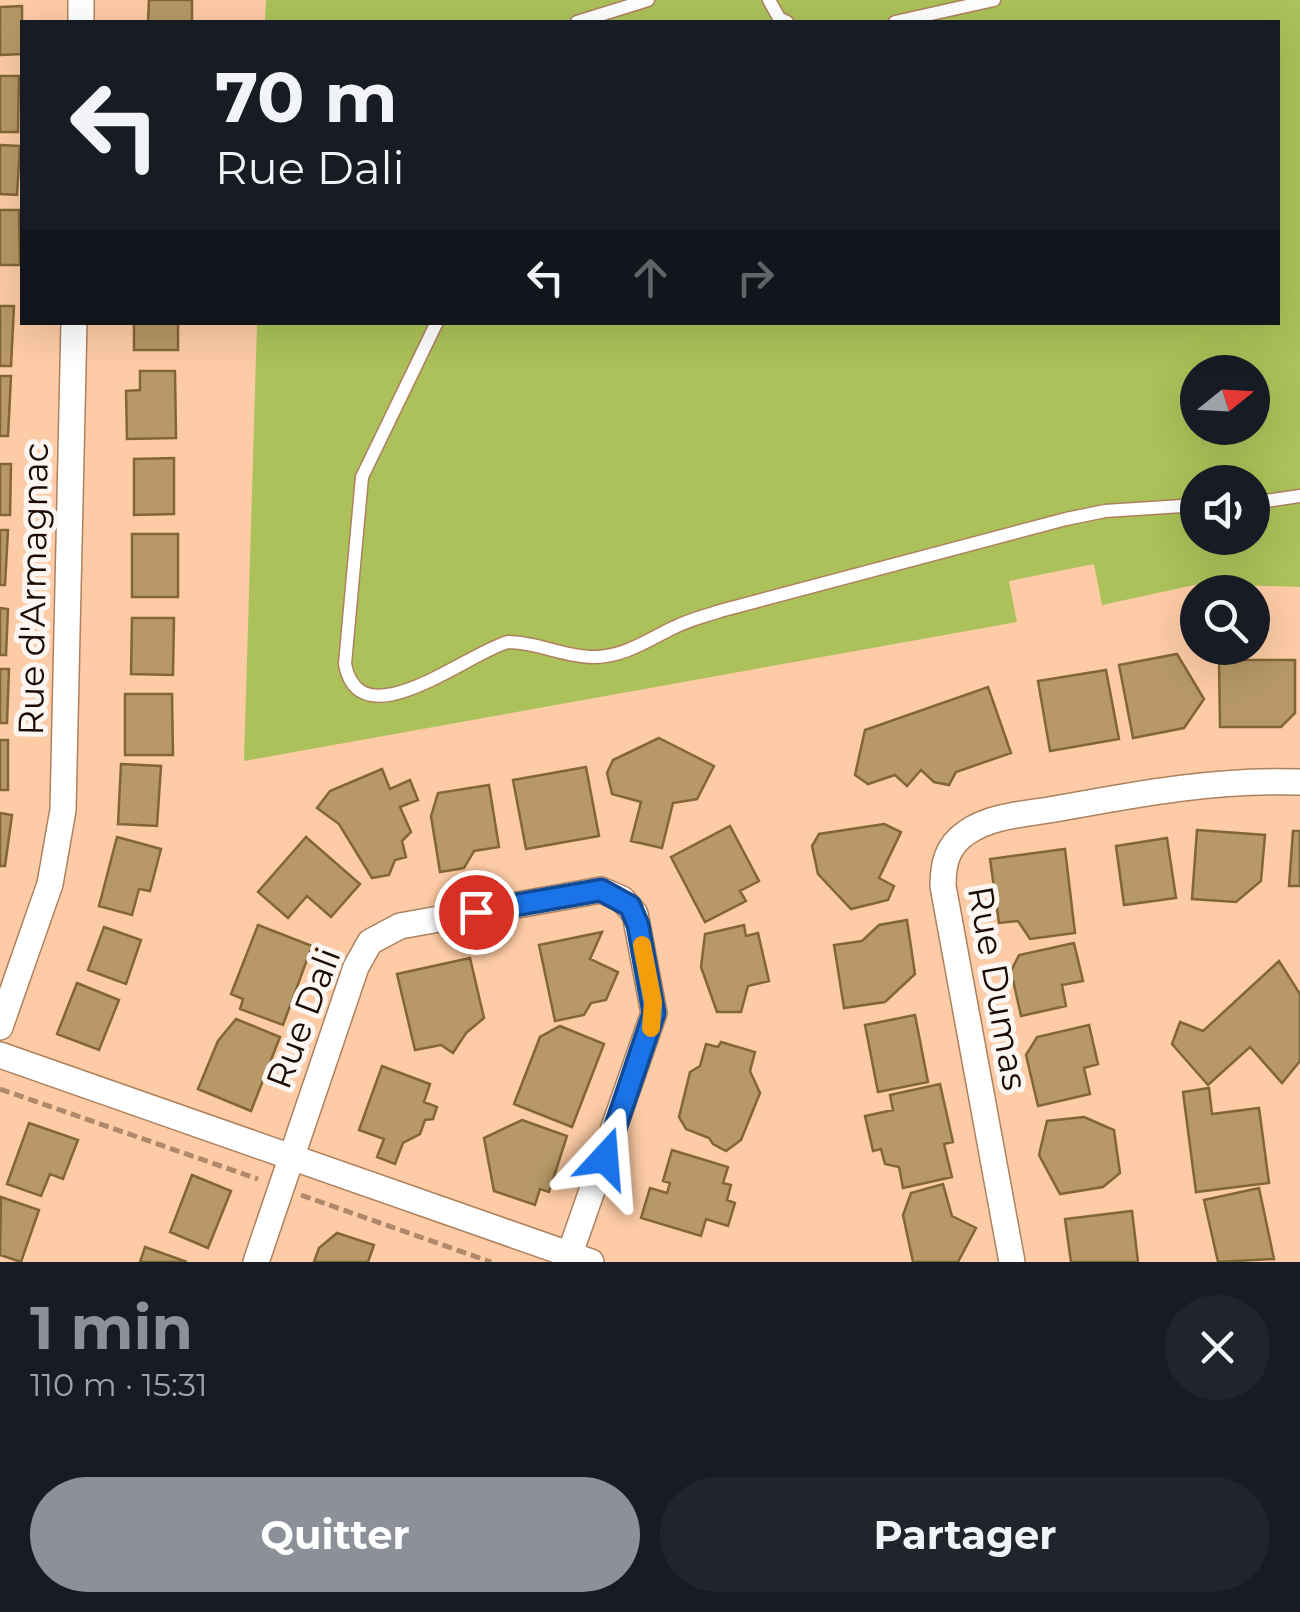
<!DOCTYPE html>
<html lang="fr">
<meta charset="utf-8">
<style>
body{margin:0;font-family:Montserrat,sans-serif;background:#20242c;color:#f1f3f6;height:100vh;display:flex;flex-direction:column;font-size:38px;white-space:nowrap}
*{box-sizing:border-box;margin:0}
p{font-size:32px;color:#9ea1a6}
.icon{flex:none;width:55px;height:55px;fill:none;stroke:currentColor;stroke-width:2;stroke-linecap:round;stroke-linejoin:round}
.map{position:relative;height:1262px;overflow:hidden}
.panel{display:flex;flex-direction:column;background:#171b24;flex:1}
.panel>*{flex:none}
.guide{position:absolute;left:20px;top:20px;width:1260px;height:305px;border-radius:0px;box-shadow:0 10px 40px #0002;background:#171b24;color:#f1f3f6;overflow:hidden}
.needle{width:65px;rotate:72deg}
.tools{position:absolute;left:1180px;top:355px;display:grid;gap:20px}
.tools a{display:grid;place-items:center;width:90px;height:90px;border-radius:50%;background:#171b24;box-shadow:0 10px 40px #0002;font-size:50px}
.pin{position:absolute;display:grid;place-items:center;width:85px;height:85px;color:#fff;margin:-42px;border:5px solid #fff;border-radius:50%;box-shadow:0 2px 10px #0007}
.me{position:absolute;width:110px;margin:-55px;rotate:19deg;stroke-linejoin:round;filter:drop-shadow(0 0 8px #0008)}
.turn{display:flex;align-items:center;gap:35px;height:210px;padding:0 30px;font-size:45px}
.turn .icon{width:130px;height:130px;stroke-width:2.5}
.turn b{display:block;font-size:70px;line-height:85px}
.lanes{display:flex;align-items:center;height:95px;padding:0 30px;background:#0003;justify-content:center;gap:50px;direction:ltr}
.lanes .off{opacity:.35}
.round{display:grid;place-items:center;flex:none;width:105px;height:105px;border-radius:52px;background:#20242c}
.summary{display:flex;align-items:center;justify-content:space-between;height:170px;padding:0 30px}
h1{font-size:60px;font-weight:700;line-height:75px;color:#8c9099}
.cta{display:flex;gap:20px;margin-top:auto;padding:20px 30px}
.cta a{flex:1;height:115px;border-radius:60px;background:#8c9099;color:#fff;font-size:40px;font-weight:700;line-height:115px;text-align:center}
.cta a+a{background:#20242c;color:#f1f3f6}
.map>svg:first-child{display:block}
.green{fill:#acc159;fill-rule:evenodd}
.building{fill:#b79866;stroke:#836635;stroke-width:2.5}
.lines{fill:none;stroke-linecap:round;stroke-linejoin:round}
.lane-casing{stroke:#ae815d;stroke-width:15}
.street-casing{stroke:#ae815d;stroke-width:28}
.path{stroke:#b0896d;stroke-width:5;stroke-dasharray:10 5;stroke-linecap:butt}
.lane{stroke:#fff;stroke-width:12}
.street{stroke:#fff;stroke-width:25}
.route-casing{stroke:#114b97;stroke-width:25}
.route{stroke:#1a73e8;stroke-width:18}
.slow{stroke:#f59e0b;stroke-width:18}
.labels{text-anchor:middle;dominant-baseline:central;stroke-width:10;stroke-linejoin:round;paint-order:stroke}
.street-label{font-size:35px;fill:#1b0a01;stroke:#fbf6f2}
</style>
<div class="map">
<svg width="1300" height="1262" viewBox="0 0 1300 1262">
<rect width="100%" height="100%" fill="#fdcba5"/>
<!-- green -->
<path class="green" d="M266,0H1300V587L1199,584L1102,605L1094,564L1009,581L1017,622L244,761L257,323L1278,322V22H265ZM1198,372H1252V428H1198ZM1198,482H1252V538H1198Z"/>
<!-- building -->
<path class="building" d="M149,0H192V22H148Z
M22,6V54L0,55V7Z
M0,76H19L18,132H0Z
M0,145L20,146L17,195L0,194Z
M0,210H19L20,265H0Z
M0,306H14L11,366H0Z
M134,322H178V350H134Z
M140,371H175L176,438L127,439L126,391L140,390Z
M0,376H11L8,436H0Z
M174,458V514L134,515V459Z
M0,464H11L10,515H0Z
M0,530H8L5,585H0Z
M132,534H178V597H132Z
M0,608L8,609L6,655H0Z
M132,618H174L173,675L131,674Z
M1177,654L1204,699L1184,728L1133,738L1119,665Z
M1219,660H1295V713L1281,727H1220Z
M0,669H9L7,723H0Z
M1106,670L1119,739L1050,751L1038,681Z
M988,687L1011,753L956,772L949,785L934,782L921,770L907,786L895,775L868,784L855,775L865,730Z
M125,694H172L173,755H125Z
M659,738L714,766L697,799L673,803L662,848L631,841L641,802L612,794L607,773L613,760Z
M0,740H8V790H0Z
M121,764L161,766L157,826L118,824Z
M586,767L599,836L526,849L513,780Z
M382,769L390,789L410,780L418,800L400,807L411,832L402,841L406,857L395,860L389,875L372,878L339,824L317,808L330,791Z
M489,785L499,847L474,851L464,868L440,872L431,816L438,793Z
M0,813L12,815L5,866H0Z
M884,824L901,832L879,878L894,886L888,900L851,909L818,874L812,846L819,834Z
M730,826L759,881L740,891L746,901L705,922L671,857Z
M1197,830L1265,835L1261,881L1236,902L1192,899Z
M1293,831H1300V886H1289Z
M117,837L161,849L150,891L139,889L132,915L99,906Z
M306,837L360,884L331,917L307,896L288,918L258,892Z
M1167,838L1176,898L1124,905L1116,846Z
M1065,849L1075,933L1030,939L1018,921L999,923L990,859Z
M907,920L915,974L885,1002L844,1008L834,945L862,941L879,925Z
M258,925L312,946L283,1025L240,1009L243,999L231,994Z
M744,925L746,936L758,933L769,981L748,986L741,1012H717L701,967L705,934Z
M104,927L141,940L126,984L88,970Z
M602,932L590,959L618,972L606,1000L591,1003L584,1015L555,1021L539,945Z
M1074,943L1083,981L1062,985L1066,1006L1021,1016L1011,971L1019,955Z
M470,958L484,1018L466,1033L453,1053L441,1045L415,1050L397,974Z
M1279,961L1300,994V1061L1282,1083L1250,1047L1208,1085L1172,1044L1180,1022L1203,1031Z
M77,983L119,1000L99,1050L57,1034Z
M915,1015L928,1082L878,1092L865,1025Z
M236,1019L280,1037L251,1111L198,1089L218,1041Z
M1089,1025L1098,1064L1084,1068L1090,1094L1038,1106L1026,1055L1037,1037Z
M560,1026L604,1044L572,1127L514,1104L540,1037Z
M721,1042L755,1052L750,1071L760,1093L741,1140L726,1151L713,1144L709,1138L686,1129L679,1117L690,1072L700,1066L706,1044L718,1047Z
M382,1066L430,1084L424,1102L437,1107L433,1119L425,1120L420,1134L403,1143L395,1164L377,1157L384,1139L359,1130Z
M940,1084L953,1142L944,1144L952,1177L903,1188L899,1167L885,1164L881,1149L873,1151L865,1116L893,1110L890,1095Z
M1209,1088L1212,1114L1259,1108L1269,1183L1196,1192L1183,1092Z
M1084,1117L1114,1130L1120,1173L1103,1187L1060,1194L1039,1155L1047,1121Z
M522,1120L567,1136L549,1192L540,1189L535,1205L494,1191L484,1138Z
M29,1123L78,1140L63,1179L50,1174L41,1196L7,1184Z
M672,1150L728,1167L723,1183L731,1185L727,1200L735,1203L728,1226L706,1219L701,1236L641,1218L650,1188L667,1193L670,1183L663,1181Z
M192,1175L231,1191L208,1248L170,1232Z
M943,1184L952,1216L976,1228L958,1262H913L903,1215L911,1193Z
M1259,1188L1274,1259L1218,1262L1204,1200Z
M1,1197L39,1210L21,1262L0,1255Z
M1132,1211L1138,1262H1071L1065,1219Z
M337,1233L374,1245L368,1262H314L319,1248Z
M145,1247L187,1262H140Z"/>
<g class="lines">
<!-- lane casing -->
<g class="lane-casing">
<path id="lane" d="M769,0L779,18L787,22
M577,22L648,0
M895,22L994,0
M437,322L362,477L345,664C360,742 467,653 508,642C537,642 564,657 593,657C625,657 647,640 675,627C689,620 705,616 720,611L1066,519L1105,511L1198,505
M1252,503L1300,496"/>
</g>
<!-- street casing -->
<g class="street-casing">
<path id="street" d="M81,22V0
M0,1027L50,884L63,810L74,322
M0,1055L591,1262
M256,1262L356,967L370,942L400,926L601,890L622,899L635,914L654,1013L567,1262
M1012,1262L943,886C943,864 947,846 966,833C991,815 1027,814 1055,809C1137,794 1216,779 1300,782"/>
</g>
<!-- path -->
<path class="path" d="M0,1089L258,1179
M301,1195L491,1262"/>
<!-- lane -->
<use href="#lane" class="lane"/>
<!-- street -->
<use href="#street" class="street"/>
</g>
<g class="lines">
<!-- route casing -->
<g class="route-casing">
<path id="route" d="M476,912L601,890L630,906L638,925L654,1013L605,1158"/>
</g>
<!-- route -->
<use href="#route" class="route"/>
<!-- slow -->
<path class="slow" d="M642,945L653,1002L651,1028"/>
</g>
<g class="labels">
<!-- street labels -->
<g class="street-label">
<text transform="translate(33 589) rotate(-89)">Rue d'Armagnac</text>
<text transform="translate(998 988) rotate(80)">Rue Dumas</text>
<text transform="translate(303 1018) rotate(-69)">Rue Dali</text>
</g>
</g>
</svg>
<div class="tools">
<a><svg class="needle" viewBox="-14 -14 28 28"><path d="M0-13l5 13h-10z" fill="#e53935"/><path d="M0 13l5-13h-10z" fill="#9ea1a6"/></svg></a>
<a><svg class="icon" aria-label="sound" viewBox="0 0 24 24"><path d="M4 9h4l5-4v14l-5-4H4zM17 9q2 3 0 6"/></svg></a>
<a><svg class="icon" aria-label="search" viewBox="0 0 24 24"><circle cx="10" cy="10" r="6"/><path d="M15 15l6 6"/></svg></a>
</div>
<div class="pin" style="left:476px;top:912px;background:#d93025"><svg class="icon" aria-label="arrive" viewBox="0 0 24 24"><path d="M6 21V4h12l-3 4 3 4H6"/></svg></div>
<svg class="me" style="left:605px;top:1158px" viewBox="-20 -20 40 40"><path d="M0-17L14 15 0 8-14 15z" fill="#1a73e8" stroke="#fff" stroke-width="4"/></svg>
<div class="guide">
<div class="turn"><svg class="icon" aria-label="left" viewBox="0 0 24 24"><path d="M17 20v-9H6M10 6l-5 5 5 5"/></svg><div><b>70 m</b>Rue Dali</div></div>
<div class="lanes"><svg class="icon" aria-label="left" viewBox="0 0 24 24"><path d="M17 20v-9H6M10 6l-5 5 5 5"/></svg><svg class="icon off" aria-label="ahead" viewBox="0 0 24 24"><path d="M12 20V5M6 11l6-6 6 6"/></svg><svg class="icon off" aria-label="right" viewBox="0 0 24 24"><path d="M7 20v-9h11M14 6l5 5-5 5"/></svg></div>
</div>
</div>
<section class="panel">
<div class="summary"><div><h1>1 min</h1><p>110 m · 15:31</p></div><a class="round"><svg class="icon" aria-label="close" viewBox="0 0 24 24"><path d="M6 6l12 12M18 6L6 18"/></svg></a></div>
<div class="cta"><a>Quitter</a><a>Partager</a></div>
</section>
